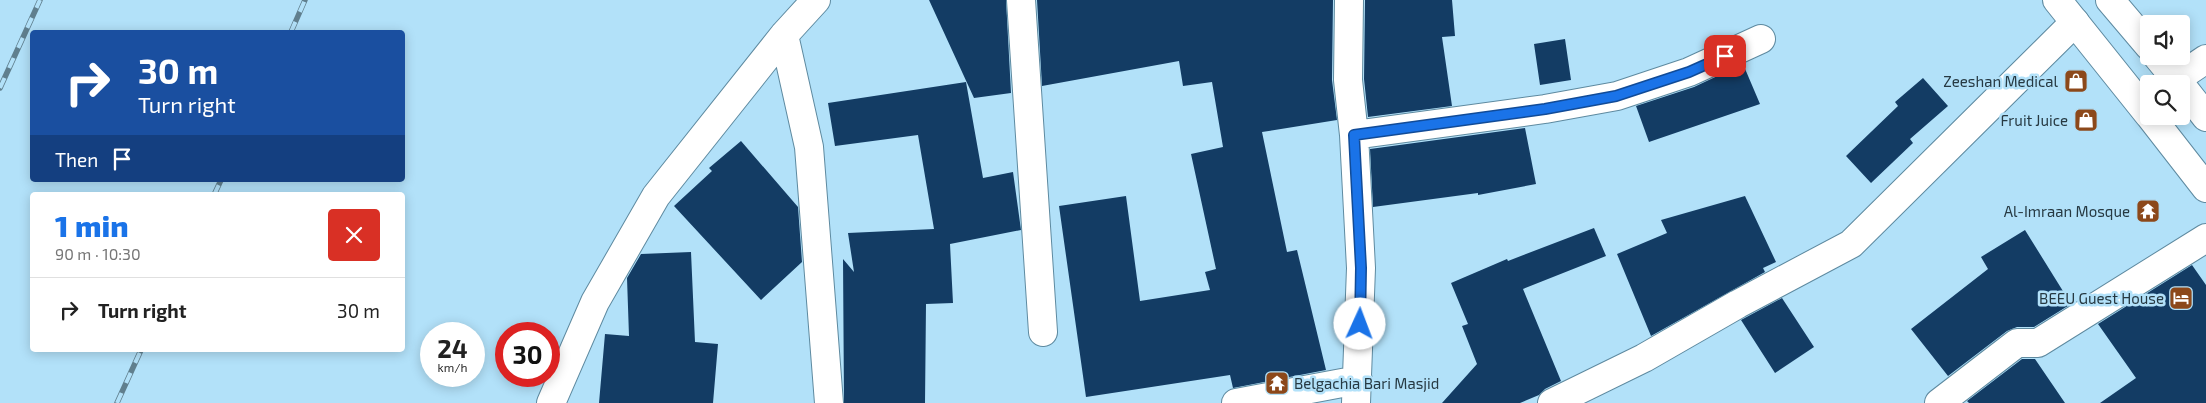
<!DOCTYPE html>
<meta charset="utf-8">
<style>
body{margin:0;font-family:"Exo 2",sans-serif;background:#f2f2f2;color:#222;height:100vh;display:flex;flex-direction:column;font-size:19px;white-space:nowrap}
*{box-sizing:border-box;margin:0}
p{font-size:16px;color:#767676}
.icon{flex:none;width:28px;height:28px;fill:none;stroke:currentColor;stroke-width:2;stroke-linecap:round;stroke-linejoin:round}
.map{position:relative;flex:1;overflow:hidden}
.panel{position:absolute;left:30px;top:192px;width:375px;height:160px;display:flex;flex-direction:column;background:#fff;border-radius:5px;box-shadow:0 2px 12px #0003}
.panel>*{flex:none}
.top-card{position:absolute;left:30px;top:30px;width:375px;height:152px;border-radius:5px;box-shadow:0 2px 12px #0003;background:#1a4fa0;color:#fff;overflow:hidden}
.fabs{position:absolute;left:2140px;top:15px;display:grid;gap:10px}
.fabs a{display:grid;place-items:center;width:50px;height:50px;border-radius:5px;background:#fff;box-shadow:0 2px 12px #0003;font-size:25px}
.speed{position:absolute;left:420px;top:322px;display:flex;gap:10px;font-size:25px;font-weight:700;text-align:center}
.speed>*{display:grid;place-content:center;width:65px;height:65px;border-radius:50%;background:#fff;box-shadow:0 2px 12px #0003;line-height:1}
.speed small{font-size:12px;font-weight:400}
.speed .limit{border:8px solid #d22;background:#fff;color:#111}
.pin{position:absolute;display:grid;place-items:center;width:42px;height:42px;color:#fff;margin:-21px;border-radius:10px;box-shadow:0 2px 8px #0006}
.me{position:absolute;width:55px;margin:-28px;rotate:2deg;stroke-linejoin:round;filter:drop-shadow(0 0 4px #0008)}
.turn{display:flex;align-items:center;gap:18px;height:105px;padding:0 25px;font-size:22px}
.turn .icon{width:65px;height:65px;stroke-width:2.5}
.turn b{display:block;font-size:35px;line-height:42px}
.then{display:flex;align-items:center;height:48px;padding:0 25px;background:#0003;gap:10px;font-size:19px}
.round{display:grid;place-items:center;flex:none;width:52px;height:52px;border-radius:5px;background:#f2f2f2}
.head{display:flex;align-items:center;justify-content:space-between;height:85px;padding:0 25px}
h1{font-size:30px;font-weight:800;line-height:38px;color:#1a73e8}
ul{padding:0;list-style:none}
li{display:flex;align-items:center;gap:15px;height:65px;padding:0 25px;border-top:1px solid #e0e0e0}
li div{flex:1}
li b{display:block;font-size:19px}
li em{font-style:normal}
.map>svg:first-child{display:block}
.building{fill:#133c64}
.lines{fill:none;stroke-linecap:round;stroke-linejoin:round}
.minor-casing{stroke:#5e8aa0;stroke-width:30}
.tertiary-casing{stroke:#5e8aa0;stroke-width:30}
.primary-casing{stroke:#5e8aa0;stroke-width:30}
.minor{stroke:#fff;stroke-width:28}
.tertiary{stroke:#fff;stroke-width:28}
.primary{stroke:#fff;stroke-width:28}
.rail-casing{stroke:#607f8e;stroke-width:5.5}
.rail{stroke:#b2e1f9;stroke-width:4;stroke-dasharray:11;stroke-linecap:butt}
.route-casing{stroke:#114b97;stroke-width:12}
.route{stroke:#1a73e8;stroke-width:9}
.labels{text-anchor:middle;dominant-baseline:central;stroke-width:5;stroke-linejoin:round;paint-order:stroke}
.poi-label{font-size:15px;fill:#263942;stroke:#b2e1f9;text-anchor:end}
</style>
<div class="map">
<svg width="2206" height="403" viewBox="0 0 2206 403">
<rect width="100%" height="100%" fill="#b2e1f9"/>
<!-- building -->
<path class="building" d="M929,0H1006L1011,93L974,98Z
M1037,0H1333L1332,80L1337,120L1262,132L1287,252L1297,250L1326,370L1233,388L1230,375L1086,397L1059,206L1126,196L1140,301L1210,290L1205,272L1216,269L1191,154L1223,147L1212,82L1183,86L1179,61L1042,86Z
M1365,0H1452L1455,36L1442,37L1452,106L1368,117L1364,79Z
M1565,39L1571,80L1540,85L1534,44Z
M1743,64L1760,104L1649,142L1636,106L1694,87Z
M1923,78L1948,106L1910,139L1913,143L1871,183L1846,156L1898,106L1895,102Z
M966,82L983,178L1013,172L1021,230L950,244L953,303L926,304L925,403H844L843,259L854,272L848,233L934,229L918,135L835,146L828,103Z
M1525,128L1536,184L1478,195V193L1373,207L1370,149Z
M741,141L798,207L802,262L761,300L674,206L712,171L709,168Z
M1745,196L1776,262L1763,268L1765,272L1651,336L1617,254L1667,233L1661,220Z
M1594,228L1606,256L1523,289L1561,381L1545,389L1539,395L1520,403H1442L1477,364L1462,326L1468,324L1451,283L1507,259L1508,261Z
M2025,230L2071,304L2034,327H2017L2007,331L1948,376L1911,329L1988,269L1981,257Z
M691,252L695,342L718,344L713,403H599L605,334L629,336L627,278L641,254Z
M2192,265L2206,285V403H2100L2136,378L2098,324Z
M1782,298L1814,347L1775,373L1741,320Z
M2022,359H2035L2065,403H1969L1967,401Z"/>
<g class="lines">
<!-- minor casing -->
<g class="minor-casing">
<path id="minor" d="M1021,0L1043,332
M1349,0L1348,80L1354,135L1361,268L1356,403
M784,35L809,147L829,403
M1354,135L1545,109L1617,96L1689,72L1761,39
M551,403L595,302L656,196L784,35L816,0
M1236,403L1358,380
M1552,403L1644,358L1738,304L1851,244L2075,22
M1939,403L2017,343H2038L2206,238"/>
</g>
<!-- tertiary casing -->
<g class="tertiary-casing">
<path id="tertiary" d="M2169,84L2206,59"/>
</g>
<!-- primary casing -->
<g class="primary-casing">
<path id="primary" d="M2057,0L2149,115
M2110,0L2149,46
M2157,56L2180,84
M2181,85L2206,117
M2150,116L2206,188"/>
</g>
<!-- minor -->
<use href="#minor" class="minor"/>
<!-- tertiary -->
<use href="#tertiary" class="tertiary"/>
<!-- primary -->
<use href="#primary" class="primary"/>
<!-- rail casing -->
<g class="rail-casing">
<path id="rail" d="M291,32L305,0
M0,88L40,0
M214,195L221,180
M117,403L141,350"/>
</g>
<!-- rail -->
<use href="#rail" class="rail"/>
</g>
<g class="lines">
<!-- route casing -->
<g class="route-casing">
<path id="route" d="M1360,324L1361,268L1354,135L1545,109L1616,96L1689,72L1725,56"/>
</g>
<!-- route -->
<use href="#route" class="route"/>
</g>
<!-- icons -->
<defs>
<g id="shop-square" transform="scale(1.25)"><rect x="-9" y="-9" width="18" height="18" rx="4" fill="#8c481a" stroke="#b2e1f9"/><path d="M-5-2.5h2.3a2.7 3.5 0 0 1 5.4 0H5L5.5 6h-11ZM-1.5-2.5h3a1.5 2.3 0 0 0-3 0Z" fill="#fff"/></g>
<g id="temple-square" transform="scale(1.25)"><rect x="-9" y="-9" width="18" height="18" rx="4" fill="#8c481a" stroke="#b2e1f9"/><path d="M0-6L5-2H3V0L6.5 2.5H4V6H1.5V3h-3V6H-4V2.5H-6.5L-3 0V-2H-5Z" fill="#fff"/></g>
<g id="hotel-square" transform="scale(1.25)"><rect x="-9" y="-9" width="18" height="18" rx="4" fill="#8c481a" stroke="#b2e1f9"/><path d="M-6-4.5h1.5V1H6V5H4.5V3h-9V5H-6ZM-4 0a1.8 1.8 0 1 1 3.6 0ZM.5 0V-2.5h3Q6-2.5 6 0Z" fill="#fff"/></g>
</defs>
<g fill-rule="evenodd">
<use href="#shop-square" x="2076" y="81"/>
<use href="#shop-square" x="2086" y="120"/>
<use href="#temple-square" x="2148" y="211"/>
<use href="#hotel-square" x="2181" y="298"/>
<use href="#temple-square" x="1277" y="383"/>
</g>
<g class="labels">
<!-- poi labels -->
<g class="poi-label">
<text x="2058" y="81">Zeeshan Medical</text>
<text x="2068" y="120">Fruit Juice</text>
<text x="2130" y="211">Al-Imraan Mosque</text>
<text x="2164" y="298">BEEU Guest House</text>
<text x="1294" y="383" text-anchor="start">Belgachia Bari Masjid</text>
</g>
</g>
</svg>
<div class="fabs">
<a><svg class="icon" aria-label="sound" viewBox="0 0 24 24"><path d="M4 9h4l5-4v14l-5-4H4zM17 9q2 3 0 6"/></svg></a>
<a><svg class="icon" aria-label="search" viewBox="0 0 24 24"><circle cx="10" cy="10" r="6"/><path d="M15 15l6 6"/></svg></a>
</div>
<div class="speed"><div>24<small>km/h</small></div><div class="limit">30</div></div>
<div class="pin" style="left:1725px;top:56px;background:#d93025"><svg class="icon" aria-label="arrive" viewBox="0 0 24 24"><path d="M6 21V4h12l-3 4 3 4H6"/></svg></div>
<svg class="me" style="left:1360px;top:324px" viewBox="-20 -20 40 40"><circle r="19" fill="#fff"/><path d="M0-13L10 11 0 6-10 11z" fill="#1a73e8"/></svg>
<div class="top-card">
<div class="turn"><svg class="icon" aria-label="right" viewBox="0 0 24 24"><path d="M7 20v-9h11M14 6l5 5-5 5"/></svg><div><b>30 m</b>Turn right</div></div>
<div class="then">Then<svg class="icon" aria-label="arrive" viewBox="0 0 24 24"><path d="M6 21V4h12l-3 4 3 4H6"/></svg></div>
</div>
<section class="panel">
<div class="head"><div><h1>1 min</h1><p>90 m · 10:30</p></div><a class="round" style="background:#d93025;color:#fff"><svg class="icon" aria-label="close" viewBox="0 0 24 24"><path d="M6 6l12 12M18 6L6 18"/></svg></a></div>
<ul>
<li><svg class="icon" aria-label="right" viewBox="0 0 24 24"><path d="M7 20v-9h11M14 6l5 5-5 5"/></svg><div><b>Turn right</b></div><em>30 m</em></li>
</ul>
</section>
</div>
